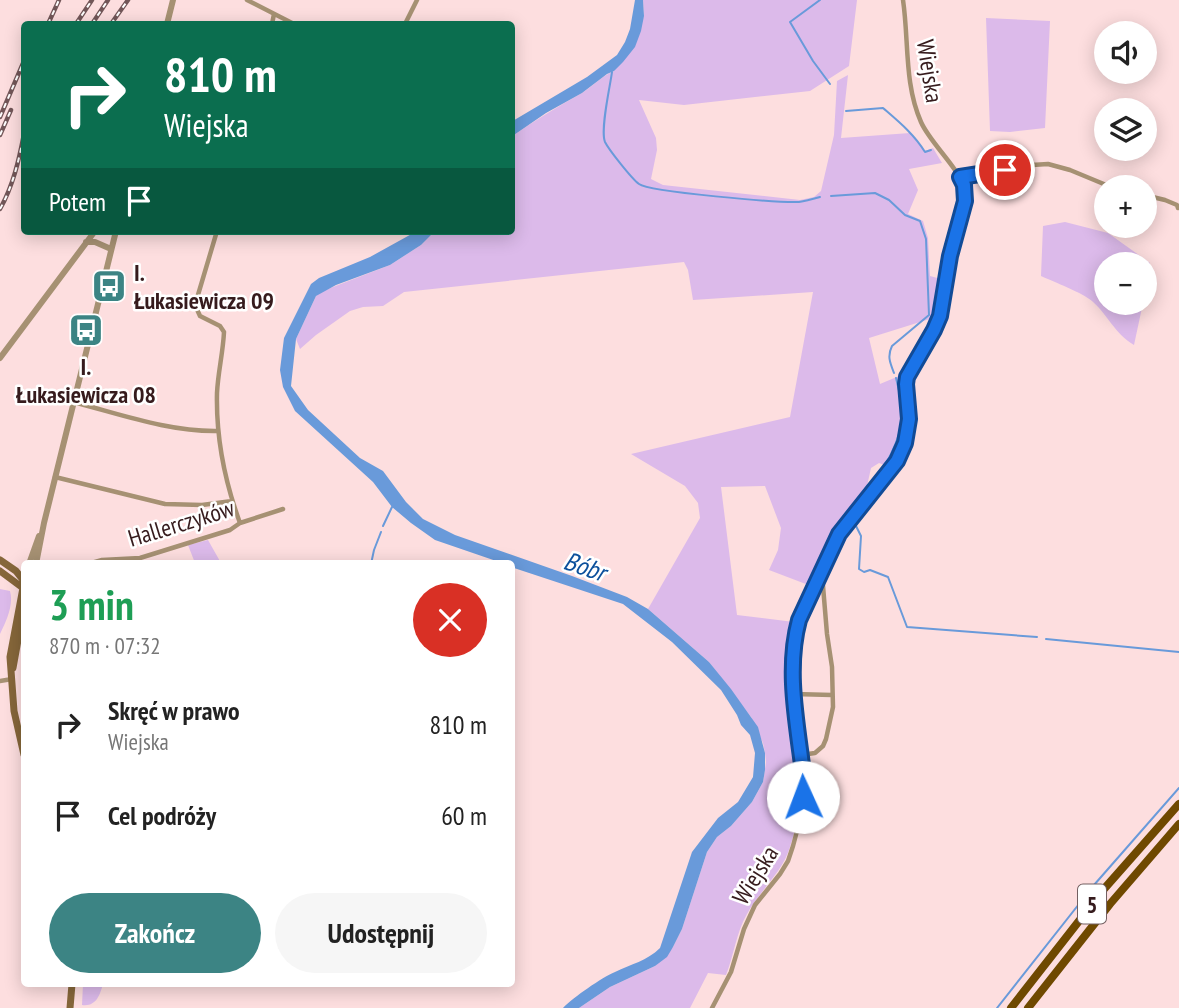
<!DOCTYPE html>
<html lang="pl">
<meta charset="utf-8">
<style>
body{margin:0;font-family:"PT Sans Narrow",sans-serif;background:#f6f6f6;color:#222;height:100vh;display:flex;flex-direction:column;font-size:26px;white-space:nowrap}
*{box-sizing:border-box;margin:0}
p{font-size:23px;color:#767676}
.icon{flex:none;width:38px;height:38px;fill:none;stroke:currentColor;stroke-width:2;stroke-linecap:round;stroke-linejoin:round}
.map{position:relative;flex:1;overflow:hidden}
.side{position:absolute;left:21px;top:560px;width:494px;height:427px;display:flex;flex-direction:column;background:#fff;border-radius:7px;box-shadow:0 4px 18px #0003}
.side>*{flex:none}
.guide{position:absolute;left:21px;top:21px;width:494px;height:214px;border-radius:7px;box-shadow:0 4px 18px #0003;background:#0b6e4f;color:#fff;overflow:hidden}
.tools{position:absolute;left:1094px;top:21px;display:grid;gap:14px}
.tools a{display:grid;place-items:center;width:63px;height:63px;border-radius:50%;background:#fff;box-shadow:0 4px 18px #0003;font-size:35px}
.pin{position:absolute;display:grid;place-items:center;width:60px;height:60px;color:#fff;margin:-30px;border:4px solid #fff;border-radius:50%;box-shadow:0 2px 7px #0007}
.me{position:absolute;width:77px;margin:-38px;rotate:358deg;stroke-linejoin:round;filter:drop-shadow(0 0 5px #0008)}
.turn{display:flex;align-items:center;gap:24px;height:147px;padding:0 28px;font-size:32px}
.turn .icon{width:91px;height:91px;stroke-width:2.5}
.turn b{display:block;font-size:49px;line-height:60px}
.then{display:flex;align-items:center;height:66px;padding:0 28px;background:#0003;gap:14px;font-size:26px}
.round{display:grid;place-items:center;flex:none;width:74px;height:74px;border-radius:37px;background:#f6f6f6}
.summary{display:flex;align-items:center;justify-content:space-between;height:119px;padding:0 28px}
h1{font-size:42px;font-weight:800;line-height:52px;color:#1e9e55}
.primary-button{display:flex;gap:14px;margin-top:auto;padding:14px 28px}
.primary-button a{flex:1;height:80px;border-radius:42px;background:#3c8484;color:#fff;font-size:28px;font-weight:800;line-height:80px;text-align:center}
.primary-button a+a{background:#f6f6f6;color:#222}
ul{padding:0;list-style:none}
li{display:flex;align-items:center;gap:21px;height:91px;padding:0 28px}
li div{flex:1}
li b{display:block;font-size:26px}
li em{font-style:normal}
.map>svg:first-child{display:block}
.green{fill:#dcbaea}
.water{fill:#699ada}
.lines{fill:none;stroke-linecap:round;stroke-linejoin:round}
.stream{stroke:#699ada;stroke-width:2}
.minor{stroke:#a69173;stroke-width:4.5}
.tertiary{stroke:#a69173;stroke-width:6}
.secondary{stroke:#86673a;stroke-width:7}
.primary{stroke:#6f4900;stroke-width:8}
.rail-casing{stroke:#725658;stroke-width:4.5}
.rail{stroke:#fff;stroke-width:2;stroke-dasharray:5;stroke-linecap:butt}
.route-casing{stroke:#114b97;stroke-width:18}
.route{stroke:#1a73e8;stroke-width:12}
.labels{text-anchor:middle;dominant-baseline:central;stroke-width:5;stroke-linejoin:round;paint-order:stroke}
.shield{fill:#fff;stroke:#725f61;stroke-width:2}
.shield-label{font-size:23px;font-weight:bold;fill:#361b1d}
.street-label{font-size:24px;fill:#361b1d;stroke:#fff}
.poi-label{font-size:24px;font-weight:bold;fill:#361b1d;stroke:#fff;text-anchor:start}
.water-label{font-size:26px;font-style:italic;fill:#0c509c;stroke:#fff}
</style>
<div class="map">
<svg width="1179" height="1008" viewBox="0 0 1179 1008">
<rect width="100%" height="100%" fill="#fddedf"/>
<!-- green -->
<path class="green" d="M643,0H857L849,66L810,91L684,105L639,100L656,138L657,150L651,179L663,185L800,200L814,197L821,191L834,135L837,81L848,75L841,138L910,133L925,151L933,148L942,163L909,169L918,190L908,214L923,221L928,238L930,276L941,279L938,308L936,317L869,338L880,384L899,376H902L903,380V402L906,414L901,442L896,444L887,466L879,463L871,468L867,486L870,492L838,531L811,586L769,570L778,550L781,528L765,486L721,487L737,615L794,622L789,651V665C795,723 809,791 790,847C782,873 760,890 747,914C736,933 734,955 726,975L708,973L690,1008H579L610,987L655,966L673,947L682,929L707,852L717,837L731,826L752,802L763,782L766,762L765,753L763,743L751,717L709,662L648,609L700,518L698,503L685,486L631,454L790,417L813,292L693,300L688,270L684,262L404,292L383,306L363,307L350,311L316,335L300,349L296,339L316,296L320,292L390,265L421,245L435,231H511V137C534,121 557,107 582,93C593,86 602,76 614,71L644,16Z
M986,18L1050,21L1045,128L1010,132L990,131Z
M1065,222L1108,233L1150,263L1145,293L1144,264H1106V303H1143L1134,345C1115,334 1108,315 1092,301C1083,293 1054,282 1041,276L1043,226Z
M208,540L221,563H195L188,545Z
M0,589L10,591C14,605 6,622 0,634Z
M83,984H103C100,995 96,1007 82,1005Z"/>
<!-- water -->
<path class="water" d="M635,0H643L644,16L641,31L635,47L623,62L614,71L607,74L582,93L546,113L511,137V122L587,77L617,55L625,42L630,29Z
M417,231H435L421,245L390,265L336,285L316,296L296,339L291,386L308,410L360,458L383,471L406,502L423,519L455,535L572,576L627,597L648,609L709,662L731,689L758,727L765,753V770L763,782L752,802L731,826L717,837L707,852L682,929L673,947L667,957L655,966L610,987L579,1008H563C574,997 601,978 615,972C631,964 647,961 660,948L692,852L718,818L738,802L753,777L755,753L750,735L741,725L737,715L721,690L672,642L623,604L511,567V564L502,563L435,540L411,523L392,507L373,482L295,411L283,387L280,370L284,338L311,284L319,278L370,257Z"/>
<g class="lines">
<!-- stream -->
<path class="stream" d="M820,0L790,22L813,61L830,84
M612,72C610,87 600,130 605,142C609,150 632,179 639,184C650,192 779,203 799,202C806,201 813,199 820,197
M846,111L883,108C898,121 914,134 925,152L931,150
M831,196L875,193L889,200L905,215L920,221L926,239L929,315L892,346C887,356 890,363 894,373
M851,515C856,506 865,498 871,488C884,468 901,441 902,417C903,404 899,390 896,378
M854,522L861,536L859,569L864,572L870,570L888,577L907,627L1037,637
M383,526L392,507
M371,564L374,550L381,532
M812,583C823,557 832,536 850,514
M1046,639L1179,652
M997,1008L1094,885L1179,788"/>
<!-- minor -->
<path class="minor" d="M247,0L294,24
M272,24L274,14
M405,24L417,0
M960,177L989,174L1032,165L1048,164L1070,170L1111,187
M1144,195L1165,200L1177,205L1178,208
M217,231L195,305L200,316L220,326L224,332C223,353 218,372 217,393C216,436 225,482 240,523
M73,402C120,414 169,432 218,431
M55,477L165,504L202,505L232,501
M88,564L102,560L140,558L230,530L240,523L283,509
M0,681L12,679
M794,694L832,695
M801,755L815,753L823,746L826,739L833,707L832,667L827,634L822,574
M712,1008L731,972L744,929L755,905L780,874L788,861L793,846L802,812L804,781L792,670L795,635L799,620L839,534L897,461L905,443L909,419L906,384L907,377C915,359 929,343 936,325C944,304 945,279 950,257C954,239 968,206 964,189C961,170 930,143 921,122C904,84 909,40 903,0"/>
<!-- tertiary -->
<path class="tertiary" d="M167,24L173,0
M86,242H95L111,249
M0,358L95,231
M29,564L39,536
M36,564L44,523L116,231"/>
<!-- secondary -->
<path class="secondary" d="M0,560L16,571L24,581
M0,571L23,588L10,657L14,711L24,755
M13,668L24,607
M70,1008L72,984"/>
<!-- primary -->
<path class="primary" d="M1011,1008L1104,889L1179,804
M1028,1008L1110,904L1179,824"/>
<!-- rail casing -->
<g class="rail-casing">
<path id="rail" d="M48,24L59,0
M76,24L92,0
M92,24L108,0
M111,24L128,0
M0,117L24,61
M0,135L11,110
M0,209C13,186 19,160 24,134"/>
</g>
<!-- rail -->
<use href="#rail" class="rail"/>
</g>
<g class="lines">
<!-- route casing -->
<g class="route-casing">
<path id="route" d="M803,797L804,781C798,727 785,672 799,620L839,534L897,461L905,443L909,419L906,384L907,377L934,330L940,316L950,256L965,201L964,185L960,177L1005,170"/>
</g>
<!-- route -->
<use href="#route" class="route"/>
</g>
<!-- icons -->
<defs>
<g id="bus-square" transform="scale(1.75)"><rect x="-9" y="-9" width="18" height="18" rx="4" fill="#3c8484" stroke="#fff"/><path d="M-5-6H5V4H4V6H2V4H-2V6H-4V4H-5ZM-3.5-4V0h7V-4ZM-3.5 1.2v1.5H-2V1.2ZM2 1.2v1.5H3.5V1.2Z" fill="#fff"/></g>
</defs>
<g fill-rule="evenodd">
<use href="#bus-square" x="109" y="286"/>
<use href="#bus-square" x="86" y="330"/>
</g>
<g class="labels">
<!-- shield labels -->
<rect class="shield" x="1078" y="884.5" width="28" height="39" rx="5"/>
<g class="shield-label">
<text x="1092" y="904">5</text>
</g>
<!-- street labels -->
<g class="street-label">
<text transform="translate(930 71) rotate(81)">Wiejska</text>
<text transform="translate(181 523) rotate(-17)">Hallerczyków</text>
<text transform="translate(755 875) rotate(-58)">Wiejska</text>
</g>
<!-- poi labels -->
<g class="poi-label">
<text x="134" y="272">I.<tspan x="134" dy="28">Łukasiewicza 09</tspan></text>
<text x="86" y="366" text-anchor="middle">I.<tspan x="86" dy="28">Łukasiewicza 08</tspan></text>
</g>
<!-- water labels -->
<g class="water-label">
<text transform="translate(585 566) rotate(19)">Bóbr</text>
</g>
</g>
</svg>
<div class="tools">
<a><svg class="icon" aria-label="sound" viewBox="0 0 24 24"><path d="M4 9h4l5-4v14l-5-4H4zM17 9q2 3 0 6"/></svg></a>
<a><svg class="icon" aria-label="layers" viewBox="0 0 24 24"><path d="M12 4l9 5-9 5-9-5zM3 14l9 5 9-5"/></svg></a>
<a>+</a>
<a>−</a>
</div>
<div class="pin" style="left:1005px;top:170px;background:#d93025"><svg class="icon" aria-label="arrive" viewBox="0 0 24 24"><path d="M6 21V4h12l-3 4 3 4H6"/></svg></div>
<svg class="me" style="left:803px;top:797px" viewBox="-20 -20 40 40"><circle r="19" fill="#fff"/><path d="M0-13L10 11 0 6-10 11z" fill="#1a73e8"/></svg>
<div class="guide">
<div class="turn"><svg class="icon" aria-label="right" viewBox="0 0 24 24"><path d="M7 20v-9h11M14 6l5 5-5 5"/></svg><div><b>810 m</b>Wiejska</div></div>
<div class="then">Potem<svg class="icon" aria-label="arrive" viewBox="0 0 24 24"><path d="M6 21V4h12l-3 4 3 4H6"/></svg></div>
</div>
<section class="side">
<div class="summary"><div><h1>3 min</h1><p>870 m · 07:32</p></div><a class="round" style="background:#d93025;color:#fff"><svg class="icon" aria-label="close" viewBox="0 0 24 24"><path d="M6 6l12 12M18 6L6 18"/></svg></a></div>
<ul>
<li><svg class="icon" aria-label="right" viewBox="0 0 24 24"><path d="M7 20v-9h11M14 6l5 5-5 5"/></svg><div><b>Skręć w prawo</b><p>Wiejska</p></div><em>810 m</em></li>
<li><svg class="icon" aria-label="arrive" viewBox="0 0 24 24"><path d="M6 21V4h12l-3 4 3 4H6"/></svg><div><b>Cel podróży</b></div><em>60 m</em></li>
</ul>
<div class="primary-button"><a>Zakończ</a><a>Udostępnij</a></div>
</section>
</div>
